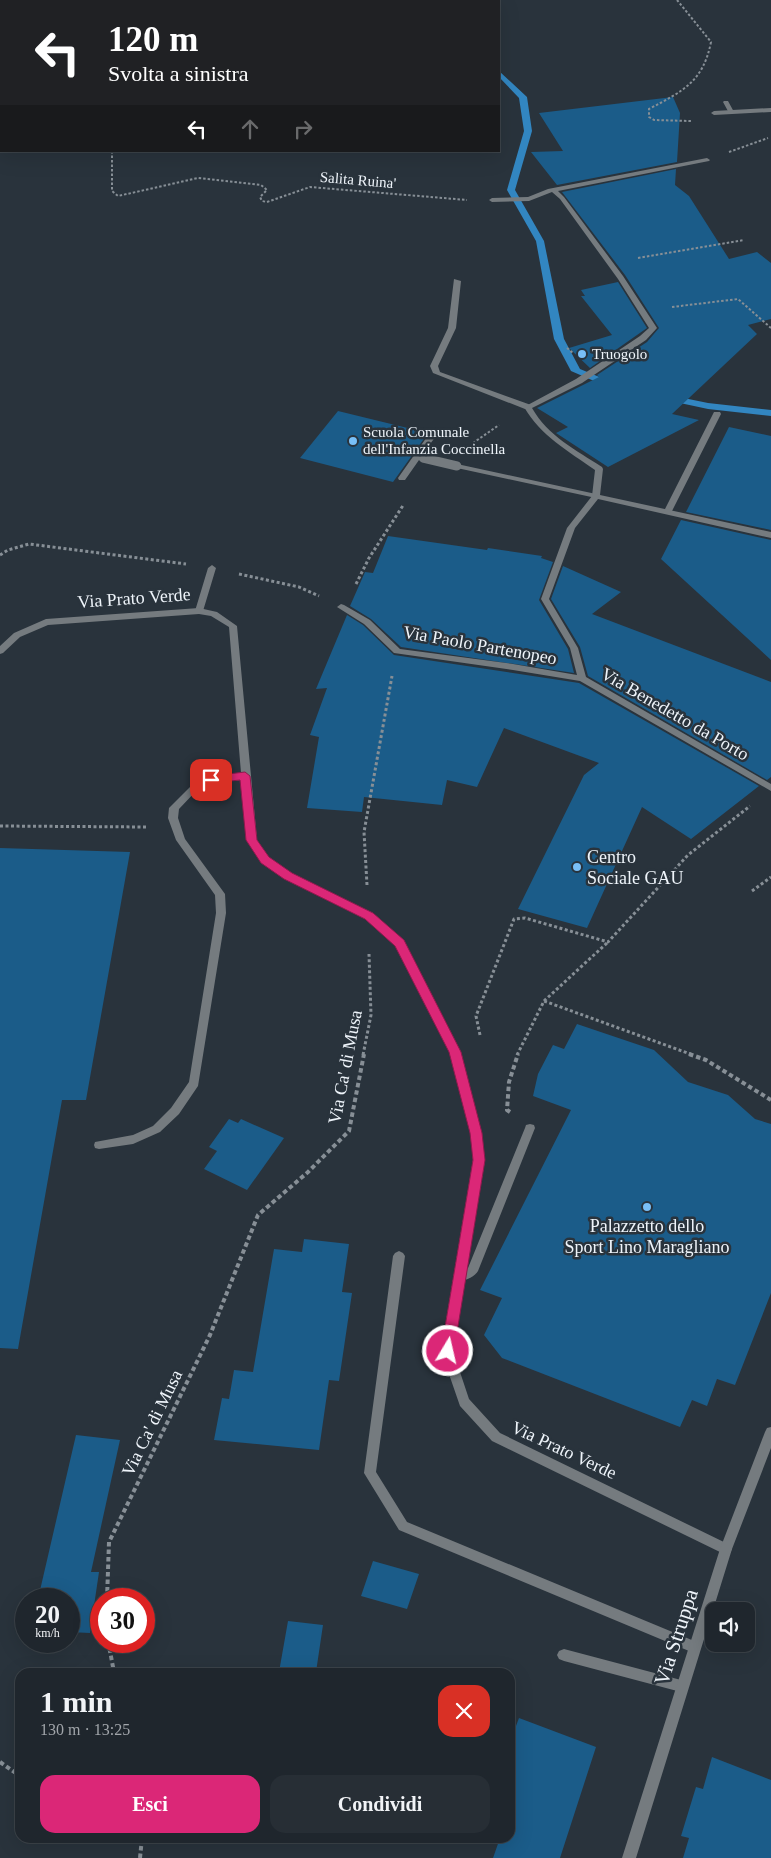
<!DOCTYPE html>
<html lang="it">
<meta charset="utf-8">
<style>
body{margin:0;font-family:Georgia,serif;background:#272e35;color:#f1f3f6;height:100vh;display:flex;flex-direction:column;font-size:19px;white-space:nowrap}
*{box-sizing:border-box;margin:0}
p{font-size:16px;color:#a1a5aa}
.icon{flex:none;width:28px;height:28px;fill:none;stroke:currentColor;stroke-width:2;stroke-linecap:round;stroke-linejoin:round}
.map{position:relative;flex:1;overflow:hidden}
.panel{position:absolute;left:15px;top:1668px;width:500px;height:175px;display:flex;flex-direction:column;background:#1f262d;border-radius:15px;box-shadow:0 5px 20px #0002,0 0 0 1px #3c4349}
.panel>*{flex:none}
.banner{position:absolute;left:0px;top:0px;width:500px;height:152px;box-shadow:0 5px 20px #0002,0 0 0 1px #3c4349;background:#202124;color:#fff;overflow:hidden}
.fabs{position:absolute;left:705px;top:1602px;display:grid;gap:10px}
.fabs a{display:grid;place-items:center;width:50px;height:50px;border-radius:10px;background:#1f262d;box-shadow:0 5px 20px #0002,0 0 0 1px #3c4349;font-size:25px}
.speed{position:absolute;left:15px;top:1588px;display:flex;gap:10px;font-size:25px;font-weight:700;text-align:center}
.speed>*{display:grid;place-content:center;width:65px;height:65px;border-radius:50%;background:#1f262d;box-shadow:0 5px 20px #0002,0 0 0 1px #3c4349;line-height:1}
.speed small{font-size:12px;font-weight:400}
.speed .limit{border:8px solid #d22;background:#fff;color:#111}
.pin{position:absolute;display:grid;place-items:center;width:42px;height:42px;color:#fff;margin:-21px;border-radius:10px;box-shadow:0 2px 8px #0006}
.me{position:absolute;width:55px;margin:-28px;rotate:9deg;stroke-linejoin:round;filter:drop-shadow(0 0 4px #0008)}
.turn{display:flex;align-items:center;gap:18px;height:105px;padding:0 25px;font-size:22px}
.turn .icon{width:65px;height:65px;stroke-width:2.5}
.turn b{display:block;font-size:35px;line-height:42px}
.lanes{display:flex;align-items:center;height:48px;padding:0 25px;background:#0003;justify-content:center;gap:25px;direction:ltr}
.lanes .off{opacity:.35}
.round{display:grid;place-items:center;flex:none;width:52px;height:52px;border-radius:15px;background:#272e35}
.headline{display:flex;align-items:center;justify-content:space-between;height:85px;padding:0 25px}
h1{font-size:30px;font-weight:700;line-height:38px}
.button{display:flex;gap:10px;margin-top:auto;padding:10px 25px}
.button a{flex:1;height:58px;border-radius:15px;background:#db2777;color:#fff;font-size:20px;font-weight:700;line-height:58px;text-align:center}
.button a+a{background:#272e35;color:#f1f3f6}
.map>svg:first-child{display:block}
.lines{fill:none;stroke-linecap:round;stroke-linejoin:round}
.stream{fill:#3286c1;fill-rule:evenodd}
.building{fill:#1b5c89}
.path-far2{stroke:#878f96;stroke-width:2;stroke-dasharray:2.5 2;stroke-linecap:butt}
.path-far1{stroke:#878f96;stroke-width:3;stroke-dasharray:3 2.5;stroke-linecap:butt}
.path{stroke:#878f96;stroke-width:4;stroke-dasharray:4.5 3;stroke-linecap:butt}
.service{fill:#757b7f;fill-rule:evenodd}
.minor{fill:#757b7f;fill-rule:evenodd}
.tertiary{fill:#757b7f;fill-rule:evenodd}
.service-bridge{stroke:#757b7f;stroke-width:9}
.route{fill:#db2777;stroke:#8e194d}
.poi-dot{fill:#78bff7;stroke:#29333c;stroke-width:2}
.labels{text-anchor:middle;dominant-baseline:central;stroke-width:5;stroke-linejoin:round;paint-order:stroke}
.far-street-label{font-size:15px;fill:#eef4fa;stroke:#29333c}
.far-poi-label{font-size:15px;fill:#eef4fa;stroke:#29333c;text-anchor:start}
.street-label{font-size:18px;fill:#eef4fa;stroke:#29333c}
.poi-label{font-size:18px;fill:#eef4fa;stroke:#29333c;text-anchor:start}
.near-street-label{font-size:21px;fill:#eef4fa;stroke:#29333c}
</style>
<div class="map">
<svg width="771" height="1858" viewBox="0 0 771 1858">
<rect width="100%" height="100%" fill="#29333c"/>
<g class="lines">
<!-- stream -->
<path class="stream" d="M267,0H275L276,1H268Z
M499,71L527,97L532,131L515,190L544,241L564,339L580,369L614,383V387H608L571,371L554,339L536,241L507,190L524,131L519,98L499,77Z
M669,395L708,403L771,410V416L708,409L666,400V396Z"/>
</g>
<!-- building -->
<path class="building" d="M673,97L680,113L677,162L557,185L531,152L563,151L539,113Z
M676,169L675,185L689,196L729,259L757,252L771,263V319L748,325L757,334L672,414L699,420L608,467L556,433L568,427L537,408L599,377L597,375L647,342L659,328L625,275L562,192Z
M618,282L647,328L590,368L569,348L612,335L581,296H585L581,290Z
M338,411L428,433L393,482L300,458Z
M729,427L771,436V530L686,512Z
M681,520L771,540V660L661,559Z
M388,536L487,550L488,548L542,556L541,558L553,562L539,600L568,649L574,673L401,647L371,619L350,606L365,572L373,573Z
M563,566L621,592L592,614L771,682V777L767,780L588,676L580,647L551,599Z
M347,615L363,625L394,655L579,683L759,786L691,839L642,807L587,928L518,909L584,775L599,763L504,728L477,787L447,780L442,805L364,797L362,812L307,808L319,737L310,735L327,688L316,689Z
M0,848L130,852L86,1100H62L18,1349L0,1348Z
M577,1024L654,1050L688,1082L728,1095L755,1119L771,1124V1293L735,1385L717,1379L707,1406L692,1400L680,1427L502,1358L484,1335L502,1298L480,1290L571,1110L533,1096L538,1074L553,1045L564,1049Z
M229,1119L238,1123L241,1119L284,1138L247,1190L204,1169L217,1151L209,1147Z
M304,1239L349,1244L342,1292L352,1293L339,1381L329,1380L319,1450L214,1440L222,1398L229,1399L234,1370L253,1372L274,1249L302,1252Z
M76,1435L120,1440L91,1572H99L90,1633L69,1632V1599H38Z
M373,1561L419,1574L407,1609L361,1596Z
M288,1621L323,1625L316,1672H279Z
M519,1718L596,1747L560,1858H493L500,1838H510V1742Z
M712,1757L771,1780V1858H683L689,1838L681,1836L696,1787L703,1789Z"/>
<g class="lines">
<!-- path-far2 -->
<path class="path-far2" d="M677,0L711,42C703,82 683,91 649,109V117L654,120L691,121
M112,151V191L118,196L198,178L261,185L267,190L260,197L262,201L267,202L310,187L467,200
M729,152L768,138
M638,258L744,240
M672,307L738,299L771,328
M567,348L573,353
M473,443L499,425"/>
<!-- path-far1 -->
<path class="path-far1" d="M0,555L8,550L29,544L186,564
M239,574L299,587L319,596
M356,584L369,558L404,504
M0,826L146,827
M367,885L364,832L392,676
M752,891L771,877
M544,1001L608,942
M480,1035L476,1016L514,919L525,918L608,942L688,855L750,806
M363,1055L371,1015L369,954
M517,1055L544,1001L693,1055"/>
<!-- path -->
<path class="path" d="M689,1054L706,1060L771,1100
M510,1112L507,1110L509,1082L518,1054
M107,1599L109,1542L210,1335L258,1215L308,1172L349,1131L364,1054
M108,1641L114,1672
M0,1762L20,1776
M140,1858L142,1838"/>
<!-- service -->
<path class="service" d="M724,101H728L734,112L733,113H729L723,102Z
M454,279L461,281L456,328L438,366L440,372L531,405V409H525L433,373L430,366L448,328Z
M714,412H720L721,414L672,511L671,513H665L664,511Z
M429,434H435L436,436L422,455L427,458L423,460H419L405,480H399L398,478Z
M454,464H457L596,494L600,496L596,498L457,468H454Z
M212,565L216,568L203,611L199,614L196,613L195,611L208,568Z
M530,1124L534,1125L535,1128L478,1271C475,1277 462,1283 455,1280L453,1277L455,1274L468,1268L525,1128L526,1125Z
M564,1649L681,1680L686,1681L688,1686L686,1691L681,1692L564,1661L559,1659L557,1655L559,1651Z"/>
<!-- minor -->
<path class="minor" d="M771,108V112L714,115L711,113L714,111Z
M707,158L710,160L709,161L558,191L564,197L623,276L657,328L646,340L582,383L532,408C548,436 576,450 602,467L603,469L600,495L771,532V538L598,499L575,528L549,599L578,648L586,677L771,784V791L580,681L513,670L394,653L364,624L337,607L341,604L344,605L370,620L400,649L513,664L577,675L570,648L541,599L567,528L592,496L595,470C568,451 541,436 524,407L576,379L640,336L649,328L618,279L560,199L552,192L529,201L492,202L489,200L492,198L528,197L548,189Z
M199,608L217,612L237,626L257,840L268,858L291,874L373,913L403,940L460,1052L481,1133L485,1160L453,1351L469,1399L500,1433L730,1545L732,1549L730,1553L726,1555L722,1553L492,1441L460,1406L441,1351L473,1160L471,1133L450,1052L395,945L365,919L285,878L262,862L247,840L242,780L213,783L197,790L179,809L178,818L185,839L225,894L226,913L198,1086L179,1114L160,1132L133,1144L99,1149L95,1148L94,1145L95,1142L133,1135L153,1126L171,1108L189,1082L216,913L215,895L176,840L168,818L169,808L191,786L211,777L241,773L229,627L211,616L199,614L48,625L20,637L3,653L0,654V646L14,633L46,619Z
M399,1251L403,1253L405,1256L376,1472L407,1522L699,1643L701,1647L699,1651L694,1653L689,1651L399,1530L364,1473L393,1256L395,1253Z"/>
<!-- tertiary -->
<path class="tertiary" d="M771,1427V1448L732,1549L636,1858H622L720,1549L765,1432L767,1428Z"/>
<!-- service-bridge -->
<path class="service-bridge" d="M423,458L457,466"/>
</g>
<!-- route -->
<path class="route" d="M245,772L250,776L257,840L269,857L292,873L373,913L404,940L461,1052L482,1133L485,1160L454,1351L452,1355H443L441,1351L473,1160L470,1133L449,1052L395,946L365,919L284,879L261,863L246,840L240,780L211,783L205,780L211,776Z"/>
<!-- markers -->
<g class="poi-dot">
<circle cx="582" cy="354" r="5"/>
<circle cx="353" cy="441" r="5"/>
<circle cx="577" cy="867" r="5"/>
<circle cx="647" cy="1207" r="5"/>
</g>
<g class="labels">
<!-- far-street labels -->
<g class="far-street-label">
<text transform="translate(358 180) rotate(5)">Salita Ruina'</text>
</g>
<!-- far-poi labels -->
<g class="far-poi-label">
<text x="592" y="354">Truogolo</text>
<text x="363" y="432">Scuola Comunale<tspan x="363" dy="17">dell'Infanzia Coccinella</tspan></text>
</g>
<!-- street labels -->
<g class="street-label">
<text transform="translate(134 598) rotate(-4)">Via Prato Verde</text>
<text transform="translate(480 645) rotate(10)">Via Paolo Partenopeo</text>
<text transform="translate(675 714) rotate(30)">Via Benedetto da Porto</text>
<text transform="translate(345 1067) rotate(-79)">Via Ca' di Musa</text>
<text transform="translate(152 1423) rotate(-64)">Via Ca' di Musa</text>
<text transform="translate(564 1450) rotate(25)">Via Prato Verde</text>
</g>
<!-- poi labels -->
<g class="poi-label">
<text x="587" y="857">Centro<tspan x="587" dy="21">Sociale GAU</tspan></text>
<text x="647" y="1226" text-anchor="middle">Palazzetto dello<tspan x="647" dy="21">Sport Lino Maragliano</tspan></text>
</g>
<!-- near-street labels -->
<g class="near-street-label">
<text transform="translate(676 1637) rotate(-72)">Via Struppa</text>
</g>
</g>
</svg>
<div class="fabs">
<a><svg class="icon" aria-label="sound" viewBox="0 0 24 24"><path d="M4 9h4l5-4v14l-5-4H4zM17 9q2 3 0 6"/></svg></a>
</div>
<div class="speed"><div>20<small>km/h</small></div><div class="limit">30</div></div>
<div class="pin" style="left:211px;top:780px;background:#d93025"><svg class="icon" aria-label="arrive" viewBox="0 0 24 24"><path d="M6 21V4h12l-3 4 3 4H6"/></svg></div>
<svg class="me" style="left:448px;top:1351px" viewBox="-20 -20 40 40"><circle r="17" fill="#db2777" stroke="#fff" stroke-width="3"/><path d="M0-11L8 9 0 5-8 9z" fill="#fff"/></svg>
<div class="banner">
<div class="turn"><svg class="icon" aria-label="left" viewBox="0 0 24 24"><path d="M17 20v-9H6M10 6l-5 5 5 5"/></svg><div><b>120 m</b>Svolta a sinistra</div></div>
<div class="lanes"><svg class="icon" aria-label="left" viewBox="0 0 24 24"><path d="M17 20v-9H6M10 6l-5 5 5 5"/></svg><svg class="icon off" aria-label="ahead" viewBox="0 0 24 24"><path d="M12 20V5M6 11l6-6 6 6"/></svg><svg class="icon off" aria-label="right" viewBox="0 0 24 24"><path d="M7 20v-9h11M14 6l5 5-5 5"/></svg></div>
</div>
<section class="panel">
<div class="headline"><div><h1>1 min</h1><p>130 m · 13:25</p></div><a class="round" style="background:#d93025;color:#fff"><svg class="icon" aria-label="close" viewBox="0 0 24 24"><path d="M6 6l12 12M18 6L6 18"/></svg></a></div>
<div class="button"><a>Esci</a><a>Condividi</a></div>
</section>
</div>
